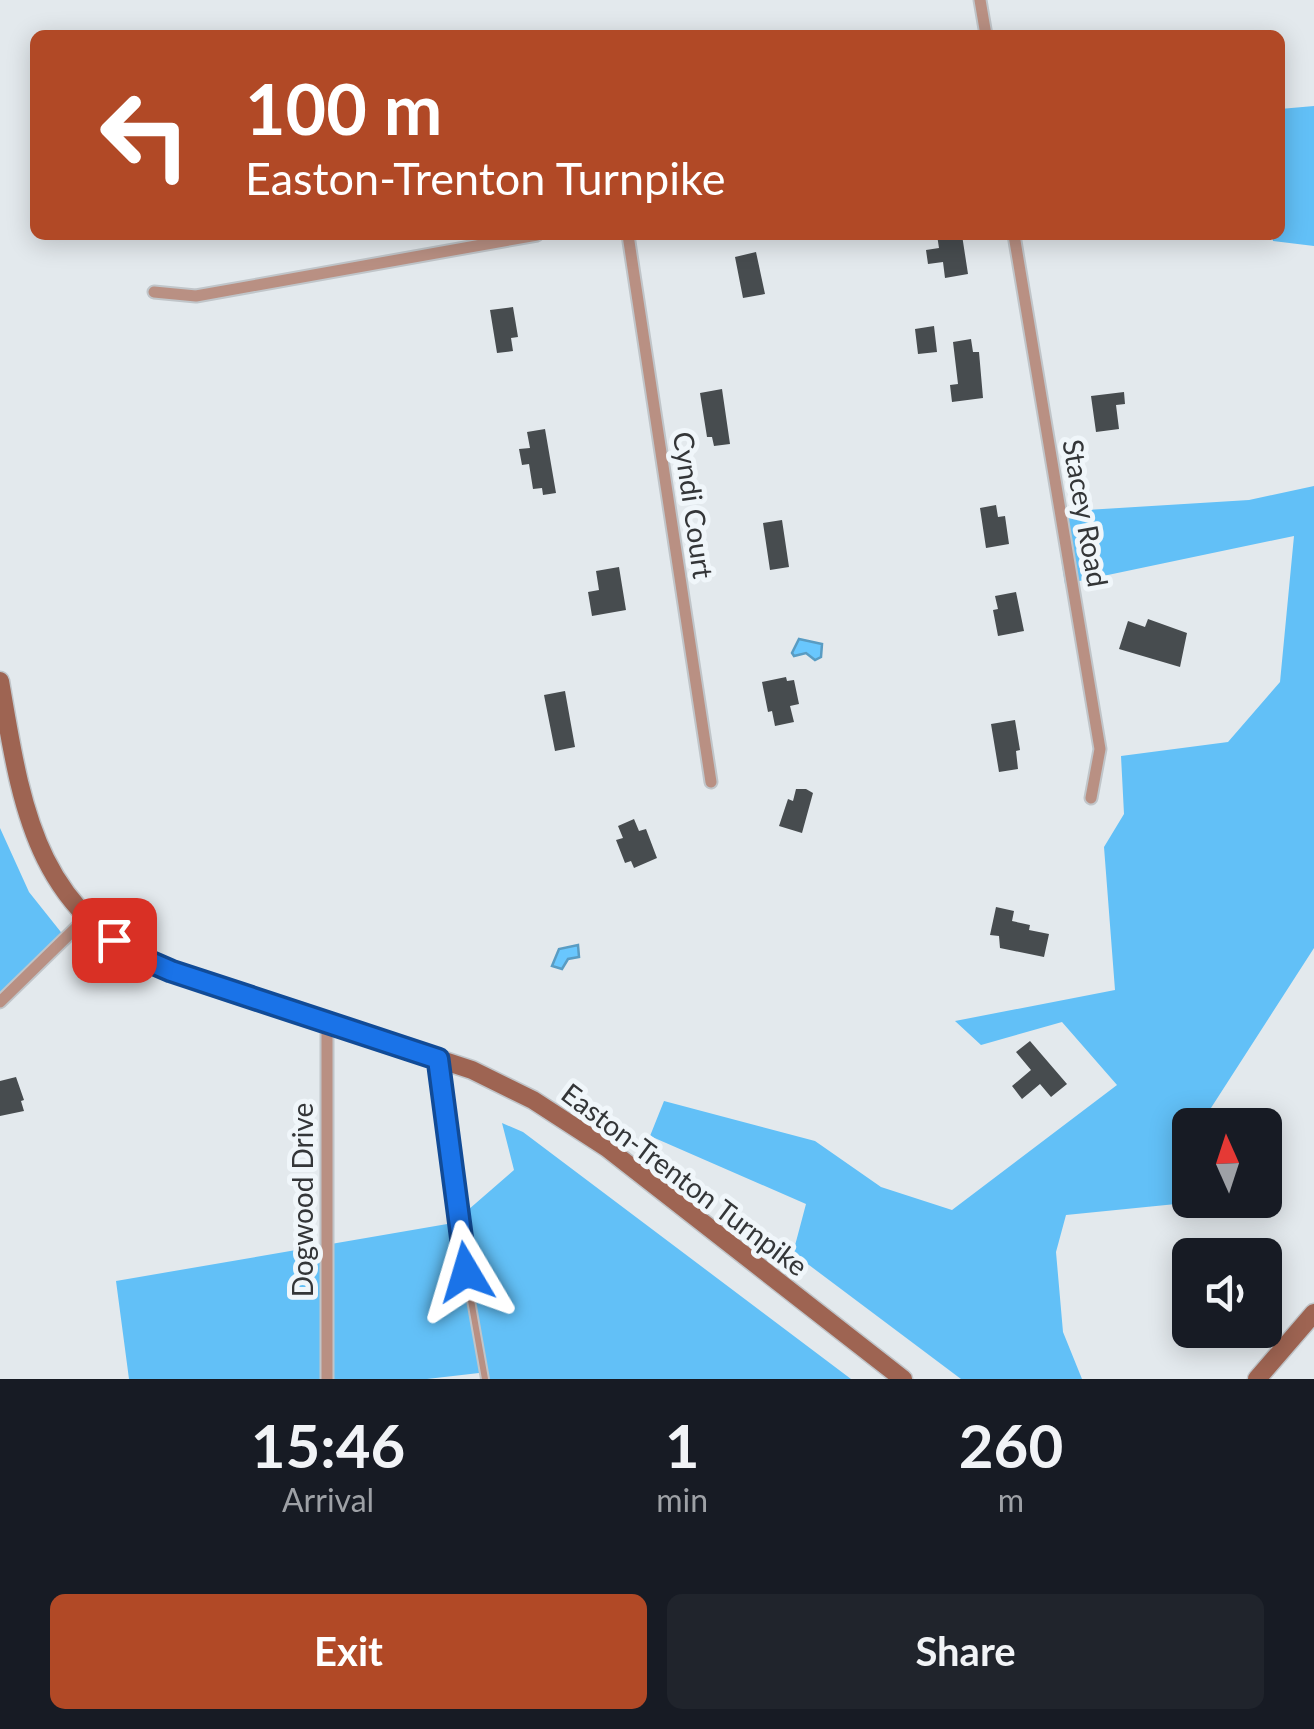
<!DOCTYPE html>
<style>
body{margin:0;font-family:Lato,sans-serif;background:#20242c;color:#f1f3f6;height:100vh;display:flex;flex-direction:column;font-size:38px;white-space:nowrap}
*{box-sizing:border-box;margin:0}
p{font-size:32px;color:#9ea1a6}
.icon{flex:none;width:55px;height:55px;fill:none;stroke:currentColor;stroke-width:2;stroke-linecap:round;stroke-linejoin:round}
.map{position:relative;height:1379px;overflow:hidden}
.details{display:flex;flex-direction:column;background:#171b24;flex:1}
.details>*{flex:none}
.guide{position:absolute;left:30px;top:30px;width:1255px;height:210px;border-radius:15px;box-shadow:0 5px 25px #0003;background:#b14926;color:#fff;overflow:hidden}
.needle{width:65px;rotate:357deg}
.buttons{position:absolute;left:1172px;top:1108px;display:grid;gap:20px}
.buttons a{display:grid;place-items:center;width:110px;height:110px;border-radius:15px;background:#171b24;box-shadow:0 5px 25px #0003;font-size:50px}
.pin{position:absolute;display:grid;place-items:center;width:85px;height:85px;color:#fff;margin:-42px;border-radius:20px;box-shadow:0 5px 15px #0006}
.me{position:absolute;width:110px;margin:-55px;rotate:353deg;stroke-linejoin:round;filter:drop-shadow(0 0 8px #0008)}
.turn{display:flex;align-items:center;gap:35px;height:210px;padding:0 50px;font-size:45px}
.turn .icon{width:130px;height:130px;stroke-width:2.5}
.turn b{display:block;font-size:70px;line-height:85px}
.eta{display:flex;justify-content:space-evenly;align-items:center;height:170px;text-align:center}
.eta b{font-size:60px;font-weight:700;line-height:70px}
.button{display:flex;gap:20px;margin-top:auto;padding:20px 50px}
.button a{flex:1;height:115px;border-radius:15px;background:#b14926;color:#fff;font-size:40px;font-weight:700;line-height:115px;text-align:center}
.button a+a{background:#20242c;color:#f1f3f6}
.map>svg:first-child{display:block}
.forest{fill:#62c0f7}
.water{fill:#69c7fe;stroke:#599cc3;stroke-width:2.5}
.building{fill:#474c4f}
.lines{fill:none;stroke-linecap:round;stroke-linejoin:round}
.lane-casing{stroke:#c0c5c9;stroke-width:10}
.street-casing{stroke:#c0c5c9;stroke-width:15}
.secondary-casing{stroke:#c0c5c9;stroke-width:21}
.lane{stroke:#b99083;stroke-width:6}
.street{stroke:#b99083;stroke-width:11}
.secondary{stroke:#9e6452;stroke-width:18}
.route-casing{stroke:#114b97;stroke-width:25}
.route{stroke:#1a73e8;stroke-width:18}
.labels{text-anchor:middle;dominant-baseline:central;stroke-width:10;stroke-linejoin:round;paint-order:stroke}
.street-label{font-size:28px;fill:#343638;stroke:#f0f6fa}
</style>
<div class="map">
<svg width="1314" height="1379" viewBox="0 0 1314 1379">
<rect width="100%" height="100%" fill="#e3e9ed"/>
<!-- forest -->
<path class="forest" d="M1314,106V246L1273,241L1272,235H1280V109Z
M1314,486V948L1200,1125H1190V1200H1216L1066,1215L1056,1252L1063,1332L1082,1379H961L793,1253L806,1204L650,1136L664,1101L815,1141L881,1187L952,1210L1117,1085L1062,1022L981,1045L955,1021L1115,990L1104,847L1124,814L1121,756L1228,742L1280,682L1294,536L1065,584L1054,512L1249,500Z
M0,828L29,892L68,941L0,1005Z
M502,1123L523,1132L851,1379H482L479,1373L427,1379H129L116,1281L453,1223L514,1170Z"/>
<!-- water -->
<path class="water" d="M799,639L822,644L821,657L815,660L806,653L794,656L792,653Z
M578,945L579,957L568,959L562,969L552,966L559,949Z"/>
<!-- building -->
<path class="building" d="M937,235H962L968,274L945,278L943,262L928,264L926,250L939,248Z
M756,252L765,294L743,298L735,257Z
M513,307L518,337L511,338L513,351L497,353L490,310Z
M934,326L937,352L918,354L915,329Z
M971,339L973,352H979L983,398L952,402L950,385L958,384L953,342Z
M722,389L730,444L714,446L712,437H707L700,393Z
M1124,392L1125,404L1116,405L1119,429L1096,432L1091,396Z
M545,429L556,493L543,495L542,488L533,489L529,464L522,465L519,449L530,448L527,432Z
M996,505L998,517L1005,516L1009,544L986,548L980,508Z
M782,520L789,567L770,570L763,523Z
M619,567L626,610L592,616L588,592L599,590L596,571Z
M1016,592L1024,631L998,636L993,610L998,609L995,596Z
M1148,619L1187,633L1180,667L1119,649L1128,621L1145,627Z
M786,677L787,681L794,680L799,704L790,706L794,722L775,726L772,711L768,712L762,682Z
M565,691L575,747L555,751L544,695Z
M1015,720L1020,750L1016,751L1018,769L999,772L991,724Z
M796,789H806L813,793L802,833L779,826L788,799L793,801Z
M634,819L639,831L646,829L657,858L634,868L631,861L625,863L616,840L623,838L618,826Z
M996,907L1014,911L1012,921L1030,925L1029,930L1049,934L1044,957L1000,948L999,936L990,935Z
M1030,1041L1067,1084L1051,1097L1040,1084L1022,1099L1012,1086L1031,1070L1016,1052Z
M16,1077L24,1100L21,1101L24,1111L0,1116V1081Z"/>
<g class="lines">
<!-- lane casing -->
<g class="lane-casing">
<path id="lane" d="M438,1060L466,1272L485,1379"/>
</g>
<!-- street casing -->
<g class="street-casing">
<path id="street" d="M980,0L986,35
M628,235L711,782
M1014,235L1100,749L1091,798
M154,292L196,296L537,235
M0,1002L87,917
M327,1021V1379"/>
</g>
<!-- secondary casing -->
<g class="secondary-casing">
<path id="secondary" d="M0,681C22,809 35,915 171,971L472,1070L533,1100L607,1148L903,1379
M1257,1379L1314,1313"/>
</g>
<!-- lane -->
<use href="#lane" class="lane"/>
<!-- street -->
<use href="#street" class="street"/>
<!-- secondary -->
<use href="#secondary" class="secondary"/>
</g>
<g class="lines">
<!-- route casing -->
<g class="route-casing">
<path id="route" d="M114,940L141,958L171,971L438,1059L466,1272"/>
</g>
<!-- route -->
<use href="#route" class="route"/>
</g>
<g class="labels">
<!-- street labels -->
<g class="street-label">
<text transform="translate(694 505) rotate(82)">Cyndi Court</text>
<text transform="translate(1086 513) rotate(80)">Stacey Road</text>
<text transform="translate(685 1179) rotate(37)">Easton-Trenton Turnpike</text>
<text transform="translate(302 1200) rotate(-90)">Dogwood Drive</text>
</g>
</g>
</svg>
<div class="buttons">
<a><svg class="needle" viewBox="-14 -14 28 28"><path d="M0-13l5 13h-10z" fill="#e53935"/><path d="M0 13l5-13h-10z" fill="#9ea1a6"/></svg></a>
<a><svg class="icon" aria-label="sound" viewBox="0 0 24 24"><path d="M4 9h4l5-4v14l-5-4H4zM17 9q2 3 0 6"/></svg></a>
</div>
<div class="pin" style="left:114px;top:940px;background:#d93025"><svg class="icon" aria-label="arrive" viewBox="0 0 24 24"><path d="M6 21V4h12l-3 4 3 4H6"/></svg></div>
<svg class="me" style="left:466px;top:1272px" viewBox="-20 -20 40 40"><path d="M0-17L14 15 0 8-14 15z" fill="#1a73e8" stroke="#fff" stroke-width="4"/></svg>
<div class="guide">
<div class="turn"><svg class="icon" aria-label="left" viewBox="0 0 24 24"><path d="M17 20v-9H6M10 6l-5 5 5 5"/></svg><div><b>100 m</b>Easton-Trenton Turnpike</div></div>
</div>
</div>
<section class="details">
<div class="eta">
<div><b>15:46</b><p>Arrival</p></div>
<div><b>1</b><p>min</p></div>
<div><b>260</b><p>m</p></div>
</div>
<div class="button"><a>Exit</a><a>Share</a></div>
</section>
